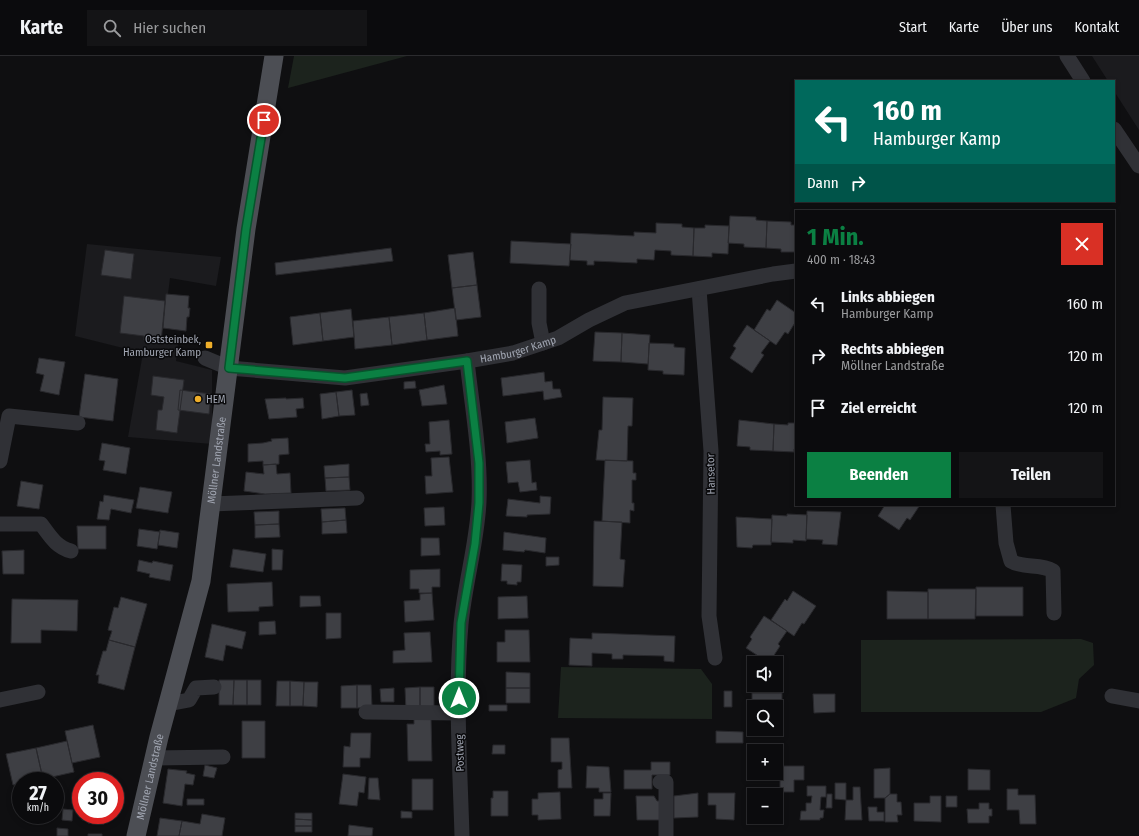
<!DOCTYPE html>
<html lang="de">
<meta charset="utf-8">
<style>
body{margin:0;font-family:"Fira Sans Condensed",sans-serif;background:#141416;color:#f1f3f6;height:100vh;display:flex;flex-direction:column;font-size:15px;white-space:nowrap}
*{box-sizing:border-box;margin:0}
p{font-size:13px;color:#9a9b9d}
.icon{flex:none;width:22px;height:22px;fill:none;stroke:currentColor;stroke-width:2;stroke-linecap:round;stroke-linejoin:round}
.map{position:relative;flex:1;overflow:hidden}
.panel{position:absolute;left:795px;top:154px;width:320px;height:296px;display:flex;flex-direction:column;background:#0b0b0d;border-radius:0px;box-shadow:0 2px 6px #0003,0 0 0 1px #2b2b2e}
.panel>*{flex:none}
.top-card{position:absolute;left:795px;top:24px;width:320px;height:122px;border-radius:0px;box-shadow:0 2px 6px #0003,0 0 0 1px #2b2b2e;background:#00695c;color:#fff;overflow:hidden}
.controls{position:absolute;left:747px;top:600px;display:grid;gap:8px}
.controls a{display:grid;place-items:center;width:36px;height:36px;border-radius:0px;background:#0b0b0d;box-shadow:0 2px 6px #0003,0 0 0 1px #2b2b2e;font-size:20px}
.speed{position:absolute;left:12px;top:716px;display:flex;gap:8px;font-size:20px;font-weight:700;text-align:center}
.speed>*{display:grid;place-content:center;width:52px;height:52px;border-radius:50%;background:#0b0b0d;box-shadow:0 2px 6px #0003,0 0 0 1px #2b2b2e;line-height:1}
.speed small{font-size:10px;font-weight:400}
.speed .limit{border:6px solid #d22;background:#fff;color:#111}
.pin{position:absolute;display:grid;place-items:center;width:34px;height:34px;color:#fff;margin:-17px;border:2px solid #fff;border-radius:50%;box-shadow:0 1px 4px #0007}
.me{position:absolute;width:44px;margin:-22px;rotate:0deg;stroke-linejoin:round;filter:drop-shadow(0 0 3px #0008)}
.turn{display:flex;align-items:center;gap:14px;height:84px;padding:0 12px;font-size:18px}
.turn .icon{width:52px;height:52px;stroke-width:2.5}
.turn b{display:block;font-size:28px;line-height:34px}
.then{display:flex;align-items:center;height:38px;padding:0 12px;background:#0003;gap:8px;font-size:15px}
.round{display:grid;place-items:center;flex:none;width:42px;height:42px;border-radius:0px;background:#141416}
.head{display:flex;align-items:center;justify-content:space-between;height:68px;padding:0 12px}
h1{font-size:24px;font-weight:700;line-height:30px;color:#0b8043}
.cta{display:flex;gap:8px;margin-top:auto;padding:8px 12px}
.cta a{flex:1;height:46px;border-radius:0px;background:#0b8043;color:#fff;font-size:16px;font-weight:700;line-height:46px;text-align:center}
.cta a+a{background:#141416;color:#f1f3f6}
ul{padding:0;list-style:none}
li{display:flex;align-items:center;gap:12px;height:52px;padding:0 12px}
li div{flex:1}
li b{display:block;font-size:15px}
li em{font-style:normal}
header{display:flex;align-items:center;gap:24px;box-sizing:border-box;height:56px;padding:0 20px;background:#0b0b0d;border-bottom:1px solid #2b2b2e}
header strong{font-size:19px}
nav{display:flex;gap:22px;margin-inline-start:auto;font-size:14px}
.search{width:280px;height:36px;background:#141416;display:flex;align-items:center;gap:10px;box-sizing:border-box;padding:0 14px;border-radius:0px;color:#9a9b9d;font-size:15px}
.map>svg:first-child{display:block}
.built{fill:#1b1b1e}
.green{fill:#1c231d}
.building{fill:#3e3f44;stroke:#29292d}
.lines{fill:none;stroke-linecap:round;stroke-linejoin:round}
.minor{stroke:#303136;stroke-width:15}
.major{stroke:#4c4e54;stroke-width:19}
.route-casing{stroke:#07532c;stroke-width:10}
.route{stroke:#0b8043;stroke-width:7}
.poi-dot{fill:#eeae2a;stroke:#0a0a0c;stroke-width:1.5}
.labels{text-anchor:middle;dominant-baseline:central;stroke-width:3;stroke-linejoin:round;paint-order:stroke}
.poi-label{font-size:11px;fill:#a0a5b1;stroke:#0a0a0c;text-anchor:end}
.street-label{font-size:11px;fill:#a0a5b1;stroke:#0a0a0c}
</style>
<header>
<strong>Karte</strong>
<div class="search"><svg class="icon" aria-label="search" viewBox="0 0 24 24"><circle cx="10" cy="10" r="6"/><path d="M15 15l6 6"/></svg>Hier suchen</div>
<nav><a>Start</a><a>Karte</a><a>Über uns</a><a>Kontakt</a></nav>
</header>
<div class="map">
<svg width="1139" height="780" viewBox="0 0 1139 780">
<rect width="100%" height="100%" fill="#0f0f11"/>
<!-- built -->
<path class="built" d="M1092,0H1139V74L1114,35V25H1108Z
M87,188L221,201L216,230L170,222L168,238H166L161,286L178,288L176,305L212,314V388L128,381L143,297L75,280Z"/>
<!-- green -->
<path class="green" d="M294,0H407L288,32Z
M1081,583L1093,587L1094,609L1079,623L1076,642L1041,656H861V584Z
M561,611L701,613L712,628V663L558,662Z"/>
<!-- building -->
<path class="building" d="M730,160L756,161V164L767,165L766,192L744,191V188L728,187Z
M767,165L791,166V169H796V196H781V193L766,192Z
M656,167L682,168V171L694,172L693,200L671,199V195L655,194L654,204L637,203V207L594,205V209H587V205L570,204L571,177L634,180V176L656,177Z
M705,169L729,170L728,198L712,197V201L693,200L694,172H705Z
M511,185L571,188L569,210L510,207Z
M391,192L393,205L276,219L275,207Z
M105,194L134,198L131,223L101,219Z
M473,196L477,229L452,232L448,199Z
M477,229L481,261L456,264L452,232Z
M166,238L189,240L188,252H190L189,261H187L186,275L163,272Z
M124,240L165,245L161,286L144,284V280L120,277Z
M777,244L796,257V265L788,278L785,276L776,289L754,274L767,253L770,255Z
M455,252L458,280L427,284L424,257Z
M351,253L354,281L323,285L320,257Z
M320,257L323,285L293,289L290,261Z
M424,257L427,284L392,289L389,261Z
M389,261L392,289L355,293L353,265Z
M747,269L770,285L761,297L764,299L752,317L730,302L736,292L733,290Z
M595,276L622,277L621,306L593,305Z
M622,277L650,279L648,308L621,306Z
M649,287L674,288V291L685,292L684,319L663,318V315L648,314Z
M39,302L65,306L59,339L40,335L44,319L36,317Z
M544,316L545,326L552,325L553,333H560L562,341L544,344L543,335L503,340L501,322Z
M85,318L118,323L113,365L79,361Z
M153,320L184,324L177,377L156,374L158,354H162L164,341L151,339Z
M415,325L416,332L404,333V326Z
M444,329L447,348L422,350L419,334Z
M180,334L211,338L209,358L178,354Z
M352,334L355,359L339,360L336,336Z
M336,336L339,360L322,363L320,338Z
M367,337L369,349L361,350L360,338Z
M603,341L633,342L632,370H628L627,405L596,404L599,374H602Z
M286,342V343L303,342L304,352L296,353L297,361L269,363L265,343Z
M535,362L538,382L507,387L505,366Z
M449,364L452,398L440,399V395L426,396L425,388H430L429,366Z
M739,364L774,368L773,395L750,394V391L737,390Z
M788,367H796V393H794V396L773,395L774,368L788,369Z
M288,382L289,398L279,399V408L263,409V405L248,406V388L263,387L272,385L271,383Z
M102,387L130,392L126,418L103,414L105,405L99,404Z
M449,401L453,436L426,438L425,420H432L431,402Z
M530,404L532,427L536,426L537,434L520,436L518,426L508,427L506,406Z
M605,404L633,405V417H636V424H632V447H634V455L630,454V467L602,465Z
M276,408L277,418L290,417L291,437L265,438L244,435L246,416L264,418L263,409Z
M349,408V421L325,422L324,410Z
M349,421L350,434L326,435L325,422Z
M21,425L43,429L39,453L17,450Z
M140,431L172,436L168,457L136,452Z
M104,439L134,444L131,457L111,453L109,464L97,463L100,445L103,446Z
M540,440L551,441L550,458L527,459V461L506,460L508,443L540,447Z
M885,449H920L910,464L907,462L899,474L878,460Z
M444,451L445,469L425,470L424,452Z
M345,452L346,464L322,466L321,453Z
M279,455V468L255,469L254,456Z
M807,455L841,456L837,489L822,488L823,484L806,483Z
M787,458L807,459L806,485L793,484V487L771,486L772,459L787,460Z
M736,461L772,463L771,489H753L752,492L737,491Z
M346,464L347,477L322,478V466Z
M594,465L622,466L620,503L625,504L623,531L593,530Z
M279,468L280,481L255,482V469Z
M77,470H106V493H78Z
M139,473L160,476L157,493L137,490Z
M160,474L179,477L177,492L158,489Z
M504,476L546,482L545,497L525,494L524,496L503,494Z
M421,482H439L440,499L421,500Z
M233,493L266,498L263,516L230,511Z
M272,493L283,494L282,514H272Z
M24,494V518H3L2,495Z
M546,501H559V509L546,510Z
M139,504L152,507L153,505L173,509L170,525L149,521L150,518L137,515Z
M502,508L522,509L521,526H517V529L507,528V525H501Z
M440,513V531H432V537H419V533H410V514Z
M272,526L273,550L259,551V555L228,556L227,528Z
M976,531H1023V560H976Z
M928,533H976L975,563H928Z
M793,535L816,550L804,568L802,567L794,580L771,564L785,543L787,545Z
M887,535L928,536V563H887Z
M432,537L434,564L405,566L404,545L420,544V538Z
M300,540H320L321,550L300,551Z
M527,540L528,562L498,563V541Z
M121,541L147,548L135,591L109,584L112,575L108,574L114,551L118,552Z
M12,543L78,544L77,575L41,574V587H11Z
M326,557H341V582L326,583Z
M764,560L787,575L778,588L780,590L769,607L746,592L752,583L750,581Z
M275,565L276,578L259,579V566Z
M212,568L246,576L242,593L226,589L223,605L205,601Z
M505,574H529L530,606H497V586H505Z
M430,576L432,606L393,607V595L405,594L404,577Z
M592,577L675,580L674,606L664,605V600L623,599V603H612V598L592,597V610L569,609L570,582L592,583Z
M109,584L135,591L124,634L98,627L99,619H96L103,595H106Z
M506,616L530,617V632H506Z
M219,624H234L233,649H219Z
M234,624H247V649H233Z
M247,624H261V649H247Z
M277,625H290V650H276Z
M290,625L304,626L303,650H290Z
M304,626H318L317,651L303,650Z
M357,629H371L372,651L357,652Z
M357,629V652H341V630Z
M420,631H434V654H420Z
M420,631V654L406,655L405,632Z
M394,632V646H381L380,633Z
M506,632H530V647H506Z
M724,635H732V651H724Z
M752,637H782V655H776V651H754V655H752Z
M813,638H835V656L814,657Z
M489,649H507V655H489Z
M414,663H431L432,705H408L407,668H414Z
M242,665H265V702H242Z
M93,669L100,701L72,707L65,675Z
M716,675L743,676V687H716Z
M351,677H371L370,702H360V711H343L344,690L350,691Z
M551,682H569L572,732H558V714L562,713V706H551Z
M67,685L74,716L43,723L36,692Z
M493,689H505V698H492Z
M36,692L43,723L21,725V727L13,729L6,698Z
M651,706H670V719H652V733H624V714H651Z
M205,709L217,712L214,722L203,720Z
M587,710L609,711L611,736H599V732H586Z
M780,710H804V724H794V736H780Z
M890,712V738L885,742H874V713Z
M168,713L187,715L186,717L195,719L193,729L185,728L182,750L163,747Z
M968,713L990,714V734H968Z
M343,718L366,721L364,737L359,736L357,750L339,748Z
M369,722H378L380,744L368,743Z
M412,723H433V754H412Z
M835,727H846V744L835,743Z
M807,730H826V741H821L820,754H824L823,762H820V764H800L801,755H806V747H811L812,740H807Z
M853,731H860L862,764H845L846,744H853Z
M1007,733H1018V739H1035L1036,768H1020L1019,754H1007Z
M493,735H508V760H491V742H493Z
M560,736L561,763L538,764V759H532V743H538V737Z
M603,737H611L610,760H594V743H603Z
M698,737V761L674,762V740Z
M708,737H735L734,764L716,763V749H708Z
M827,738H832V752H826Z
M890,738H897V746H901L902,759H897L898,766H885V742Z
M636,740H654L657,745H660V764H637Z
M930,740H941V766L914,765V747H930Z
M946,740H957V751H946Z
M187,743H204V749H187Z
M748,743L754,744V761H766V764H748Z
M979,747H989V753H992V760H989V767H968L967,753H979Z
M868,751H877V756H884V765H869Z
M63,753L73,754L72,765L62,764Z
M401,755L412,756V762H401Z
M295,757H312V764L295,763Z
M202,758L225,762L222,780H179L182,765L200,768Z
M82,759H104V768L88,767V764H82Z
M160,762L182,765L179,780H157Z
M295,763L312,764V770H295Z
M349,769L373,772L372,780H348Z
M295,770H312V776H295Z
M57,772L68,773V780H57Z
M88,778H102V780H88Z"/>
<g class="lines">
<!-- minor -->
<g class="minor">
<path d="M1067,0L1083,25"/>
<path d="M1114,73L1139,110"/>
<path d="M539,233V267L543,287"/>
<path d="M699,233L711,395L709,560L715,602"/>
<path id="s1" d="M205,302L229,312L345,322L467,305L513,297L558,282L589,264L625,247L773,218L796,215"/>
<path d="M0,405L9,360L78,367"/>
<path d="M211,448L357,442"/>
<path d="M1003,449L1006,487L1011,505C1024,513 1040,507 1053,515L1054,557"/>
<path d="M0,468H41C50,480 56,491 71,495"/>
<path d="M1112,640L1139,645"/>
<path d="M0,644L38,636"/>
<path d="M168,648L189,644L196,632L214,631"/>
<path d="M366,656L459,657"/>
<path d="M154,702L223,701"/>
<path d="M660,726H666V780"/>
<path d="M462,780C460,710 455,638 461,568C465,527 477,487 479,446C481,399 472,351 467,305"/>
</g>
<!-- major -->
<path class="major" id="s2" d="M136,780L159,681L201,525L246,173L274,0"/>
</g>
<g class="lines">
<!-- route casing -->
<g class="route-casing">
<path id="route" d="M264,64L246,173L229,312L345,322L467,305L479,407V447L475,488L461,567L459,642"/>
</g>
<!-- route -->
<use href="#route" class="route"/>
</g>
<!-- markers -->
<g class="poi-dot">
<rect x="205" y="285" width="8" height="8" rx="2"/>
<circle cx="198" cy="343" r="4"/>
</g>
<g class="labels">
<!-- poi labels -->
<g class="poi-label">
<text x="201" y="283">Oststeinbek,<tspan x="201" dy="13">Hamburger Kamp</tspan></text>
<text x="206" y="343" text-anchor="start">HEM</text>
</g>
<!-- street labels -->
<g class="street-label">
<text stroke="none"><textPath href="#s1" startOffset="318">Hamburger Kamp</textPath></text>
<text stroke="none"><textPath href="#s2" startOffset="385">Möllner Landstraße</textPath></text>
<text transform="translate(711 418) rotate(-91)">Hansetor</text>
<text transform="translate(460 697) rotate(-91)">Postweg</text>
<text stroke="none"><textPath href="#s2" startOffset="61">Möllner Landstraße</textPath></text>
</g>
</g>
</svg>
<div class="controls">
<a><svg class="icon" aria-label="sound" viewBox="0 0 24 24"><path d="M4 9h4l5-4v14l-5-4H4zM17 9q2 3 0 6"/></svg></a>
<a><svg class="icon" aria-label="search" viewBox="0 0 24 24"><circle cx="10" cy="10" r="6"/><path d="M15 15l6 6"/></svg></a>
<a>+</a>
<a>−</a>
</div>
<div class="speed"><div>27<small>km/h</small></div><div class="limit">30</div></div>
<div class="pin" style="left:264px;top:64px;background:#d93025"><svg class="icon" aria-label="arrive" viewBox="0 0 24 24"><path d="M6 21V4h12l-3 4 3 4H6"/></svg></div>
<svg class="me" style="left:459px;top:642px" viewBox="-20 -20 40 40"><circle r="17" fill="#0b8043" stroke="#fff" stroke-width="3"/><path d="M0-11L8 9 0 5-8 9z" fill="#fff"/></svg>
<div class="top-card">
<div class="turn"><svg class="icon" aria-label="left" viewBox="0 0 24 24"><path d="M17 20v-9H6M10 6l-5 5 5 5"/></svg><div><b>160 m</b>Hamburger Kamp</div></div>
<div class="then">Dann<svg class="icon" aria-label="right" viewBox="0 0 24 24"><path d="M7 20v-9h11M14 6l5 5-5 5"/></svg></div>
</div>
<section class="panel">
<div class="head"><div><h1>1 Min.</h1><p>400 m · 18:43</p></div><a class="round" style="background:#d93025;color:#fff"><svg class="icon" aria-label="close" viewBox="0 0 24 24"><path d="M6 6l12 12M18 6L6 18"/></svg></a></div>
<ul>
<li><svg class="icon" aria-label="left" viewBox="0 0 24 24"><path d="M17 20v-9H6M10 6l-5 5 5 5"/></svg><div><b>Links abbiegen</b><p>Hamburger Kamp</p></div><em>160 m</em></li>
<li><svg class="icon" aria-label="right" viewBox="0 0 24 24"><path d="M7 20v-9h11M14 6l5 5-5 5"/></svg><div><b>Rechts abbiegen</b><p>Möllner Landstraße</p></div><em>120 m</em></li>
<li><svg class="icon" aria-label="arrive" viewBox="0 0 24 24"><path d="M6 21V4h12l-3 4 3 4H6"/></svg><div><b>Ziel erreicht</b></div><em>120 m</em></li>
</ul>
<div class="cta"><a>Beenden</a><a>Teilen</a></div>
</section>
</div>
